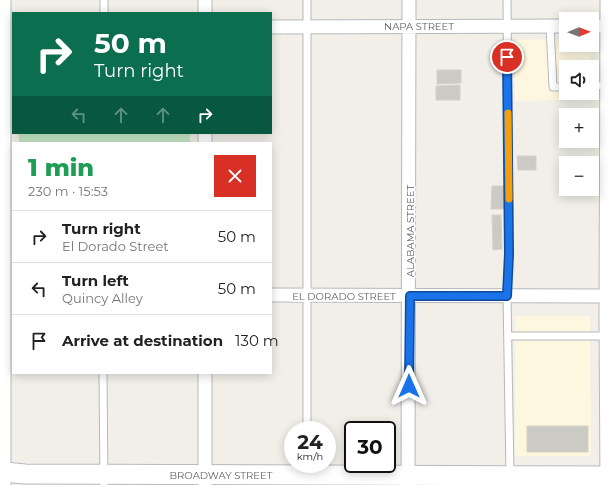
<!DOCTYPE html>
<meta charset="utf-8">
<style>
body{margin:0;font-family:Montserrat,sans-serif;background:#f6f6f6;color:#222;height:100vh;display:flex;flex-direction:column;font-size:15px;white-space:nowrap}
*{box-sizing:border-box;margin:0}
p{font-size:13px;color:#767676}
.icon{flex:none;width:22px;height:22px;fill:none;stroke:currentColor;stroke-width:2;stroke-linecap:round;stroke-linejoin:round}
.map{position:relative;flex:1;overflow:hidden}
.panel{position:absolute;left:12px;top:142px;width:260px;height:232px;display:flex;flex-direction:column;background:#fff;border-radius:0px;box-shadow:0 2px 10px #0003}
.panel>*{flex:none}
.hud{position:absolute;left:12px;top:12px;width:260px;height:122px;border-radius:0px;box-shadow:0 2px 10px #0003;background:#0b6e4f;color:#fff;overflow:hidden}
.needle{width:26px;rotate:89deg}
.tools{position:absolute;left:559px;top:12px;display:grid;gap:8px}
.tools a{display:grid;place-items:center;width:40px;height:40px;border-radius:0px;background:#fff;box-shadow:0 2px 10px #0003;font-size:20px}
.speed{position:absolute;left:284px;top:421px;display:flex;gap:8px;font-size:20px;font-weight:700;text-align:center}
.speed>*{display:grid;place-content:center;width:52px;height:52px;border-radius:50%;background:#fff;box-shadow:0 2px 10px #0003;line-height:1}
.speed small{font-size:10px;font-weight:400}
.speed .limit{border:2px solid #111;border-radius:6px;background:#fff;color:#111}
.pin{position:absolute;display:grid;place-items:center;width:34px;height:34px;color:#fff;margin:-17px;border:2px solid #fff;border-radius:50%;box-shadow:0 1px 4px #0007}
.me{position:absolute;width:44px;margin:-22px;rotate:0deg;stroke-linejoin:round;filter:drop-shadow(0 0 3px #0008)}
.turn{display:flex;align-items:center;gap:14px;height:84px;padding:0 16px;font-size:18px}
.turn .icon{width:52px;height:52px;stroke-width:2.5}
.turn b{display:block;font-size:28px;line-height:34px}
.lanes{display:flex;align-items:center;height:38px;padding:0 16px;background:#0003;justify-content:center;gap:20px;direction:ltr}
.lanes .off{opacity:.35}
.round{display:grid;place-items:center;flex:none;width:42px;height:42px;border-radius:0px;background:#f6f6f6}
.summary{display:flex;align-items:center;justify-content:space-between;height:68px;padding:0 16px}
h1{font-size:24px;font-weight:800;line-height:30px;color:#1e9e55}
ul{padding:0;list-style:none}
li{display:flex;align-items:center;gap:12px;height:52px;padding:0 16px;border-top:1px solid #e0e0e0}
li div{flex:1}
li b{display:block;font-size:15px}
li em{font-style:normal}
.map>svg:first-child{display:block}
.commercial{fill:#fef7e0}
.green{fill:#c5e8c5}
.building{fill:#cccac5;stroke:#d6d1c6}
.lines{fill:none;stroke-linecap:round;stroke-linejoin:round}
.service-casing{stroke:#b5b8bc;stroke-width:9}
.minor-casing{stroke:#b5b8bc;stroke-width:15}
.secondary-casing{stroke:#b6babf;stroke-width:21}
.service{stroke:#fff;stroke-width:7}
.minor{stroke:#fff;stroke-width:13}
.secondary{stroke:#fff;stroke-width:19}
.route-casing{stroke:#114b97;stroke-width:10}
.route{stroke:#1a73e8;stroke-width:7}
.slow{stroke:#f59e0b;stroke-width:7}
.labels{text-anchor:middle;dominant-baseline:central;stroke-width:3.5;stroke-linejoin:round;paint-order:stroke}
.street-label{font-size:10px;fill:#5f6368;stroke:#fff}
</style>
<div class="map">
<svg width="611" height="485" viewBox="0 0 611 485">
<rect width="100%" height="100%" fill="#f1efe8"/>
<!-- commercial -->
<path class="commercial" d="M566,39V45H591L590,67H566V93H590L589,99L515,101V40Z
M515,316H590L591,452L589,456H515Z"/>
<!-- green -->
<path class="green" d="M19,133H190V143H19Z"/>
<!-- building -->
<path class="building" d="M437,70H461V83L437,84Z
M460,85V100H436V86Z
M517,156H536V170H518Z
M492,186H505V209H491Z
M492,215H501L502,249L493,250Z
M527,426H588V452H527Z"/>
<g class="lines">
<!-- service casing -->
<g class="service-casing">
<path id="service" d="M507,0L509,255L507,296L510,475
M104,13V0
M550,26L553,87H566
M592,86L610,85
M508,336H608
M103,373L104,485
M307,430V0"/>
</g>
<!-- minor casing -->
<g class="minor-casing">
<path id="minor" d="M205,13V0
M592,26H610
M271,27L566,26
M205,143V133
M271,295L609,296
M205,373V485
M4,485V0
M408,485L409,0"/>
</g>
<!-- secondary casing -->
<g class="secondary-casing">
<path id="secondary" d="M610,0L609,317L610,485
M0,473L4,472L25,474L611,476"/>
</g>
<!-- service -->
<use href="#service" class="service"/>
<!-- minor -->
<use href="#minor" class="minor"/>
<!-- secondary -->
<use href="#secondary" class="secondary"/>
</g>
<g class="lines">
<!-- route casing -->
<g class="route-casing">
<path id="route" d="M409,386L410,296H507L509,254L507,57"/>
</g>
<!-- route -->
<use href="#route" class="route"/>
<!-- slow -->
<path class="slow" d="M508,113L509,199"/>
</g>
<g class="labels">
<!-- street labels -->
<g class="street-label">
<text x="419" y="26">NAPA STREET</text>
<text transform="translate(410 231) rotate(-90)">ALABAMA STREET</text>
<text x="344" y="296">EL DORADO STREET</text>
<text x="221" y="475">BROADWAY STREET</text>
</g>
</g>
</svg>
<div class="tools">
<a><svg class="needle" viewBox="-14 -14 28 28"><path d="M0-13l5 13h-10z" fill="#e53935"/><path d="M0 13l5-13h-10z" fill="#767676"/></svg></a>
<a><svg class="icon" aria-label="sound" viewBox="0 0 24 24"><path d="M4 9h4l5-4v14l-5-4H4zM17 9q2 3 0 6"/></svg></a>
<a>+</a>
<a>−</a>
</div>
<div class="speed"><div>24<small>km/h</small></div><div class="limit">30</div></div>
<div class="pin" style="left:507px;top:57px;background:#d93025"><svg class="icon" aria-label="arrive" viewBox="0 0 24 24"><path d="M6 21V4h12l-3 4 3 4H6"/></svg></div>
<svg class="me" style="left:409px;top:386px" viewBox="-20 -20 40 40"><path d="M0-17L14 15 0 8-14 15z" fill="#1a73e8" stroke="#fff" stroke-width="4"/></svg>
<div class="hud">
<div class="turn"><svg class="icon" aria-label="right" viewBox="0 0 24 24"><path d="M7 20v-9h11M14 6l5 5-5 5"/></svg><div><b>50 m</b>Turn right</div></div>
<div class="lanes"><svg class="icon off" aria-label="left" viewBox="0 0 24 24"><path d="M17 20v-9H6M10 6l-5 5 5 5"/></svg><svg class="icon off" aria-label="ahead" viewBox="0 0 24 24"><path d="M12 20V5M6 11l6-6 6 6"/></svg><svg class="icon off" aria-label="ahead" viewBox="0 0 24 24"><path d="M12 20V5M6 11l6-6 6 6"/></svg><svg class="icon" aria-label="right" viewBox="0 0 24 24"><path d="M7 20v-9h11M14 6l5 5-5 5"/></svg></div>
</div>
<section class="panel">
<div class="summary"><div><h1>1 min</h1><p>230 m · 15:53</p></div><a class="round" style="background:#d93025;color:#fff"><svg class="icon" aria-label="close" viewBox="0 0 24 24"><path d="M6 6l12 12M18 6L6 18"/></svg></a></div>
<ul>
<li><svg class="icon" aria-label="right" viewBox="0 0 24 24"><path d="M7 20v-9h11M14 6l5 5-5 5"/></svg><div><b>Turn right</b><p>El Dorado Street</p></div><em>50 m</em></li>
<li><svg class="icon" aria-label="left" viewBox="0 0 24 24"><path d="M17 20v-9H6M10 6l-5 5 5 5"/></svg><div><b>Turn left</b><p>Quincy Alley</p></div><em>50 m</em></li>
<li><svg class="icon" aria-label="arrive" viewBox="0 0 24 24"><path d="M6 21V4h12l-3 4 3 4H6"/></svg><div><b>Arrive at destination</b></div><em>130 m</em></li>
</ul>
</section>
</div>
